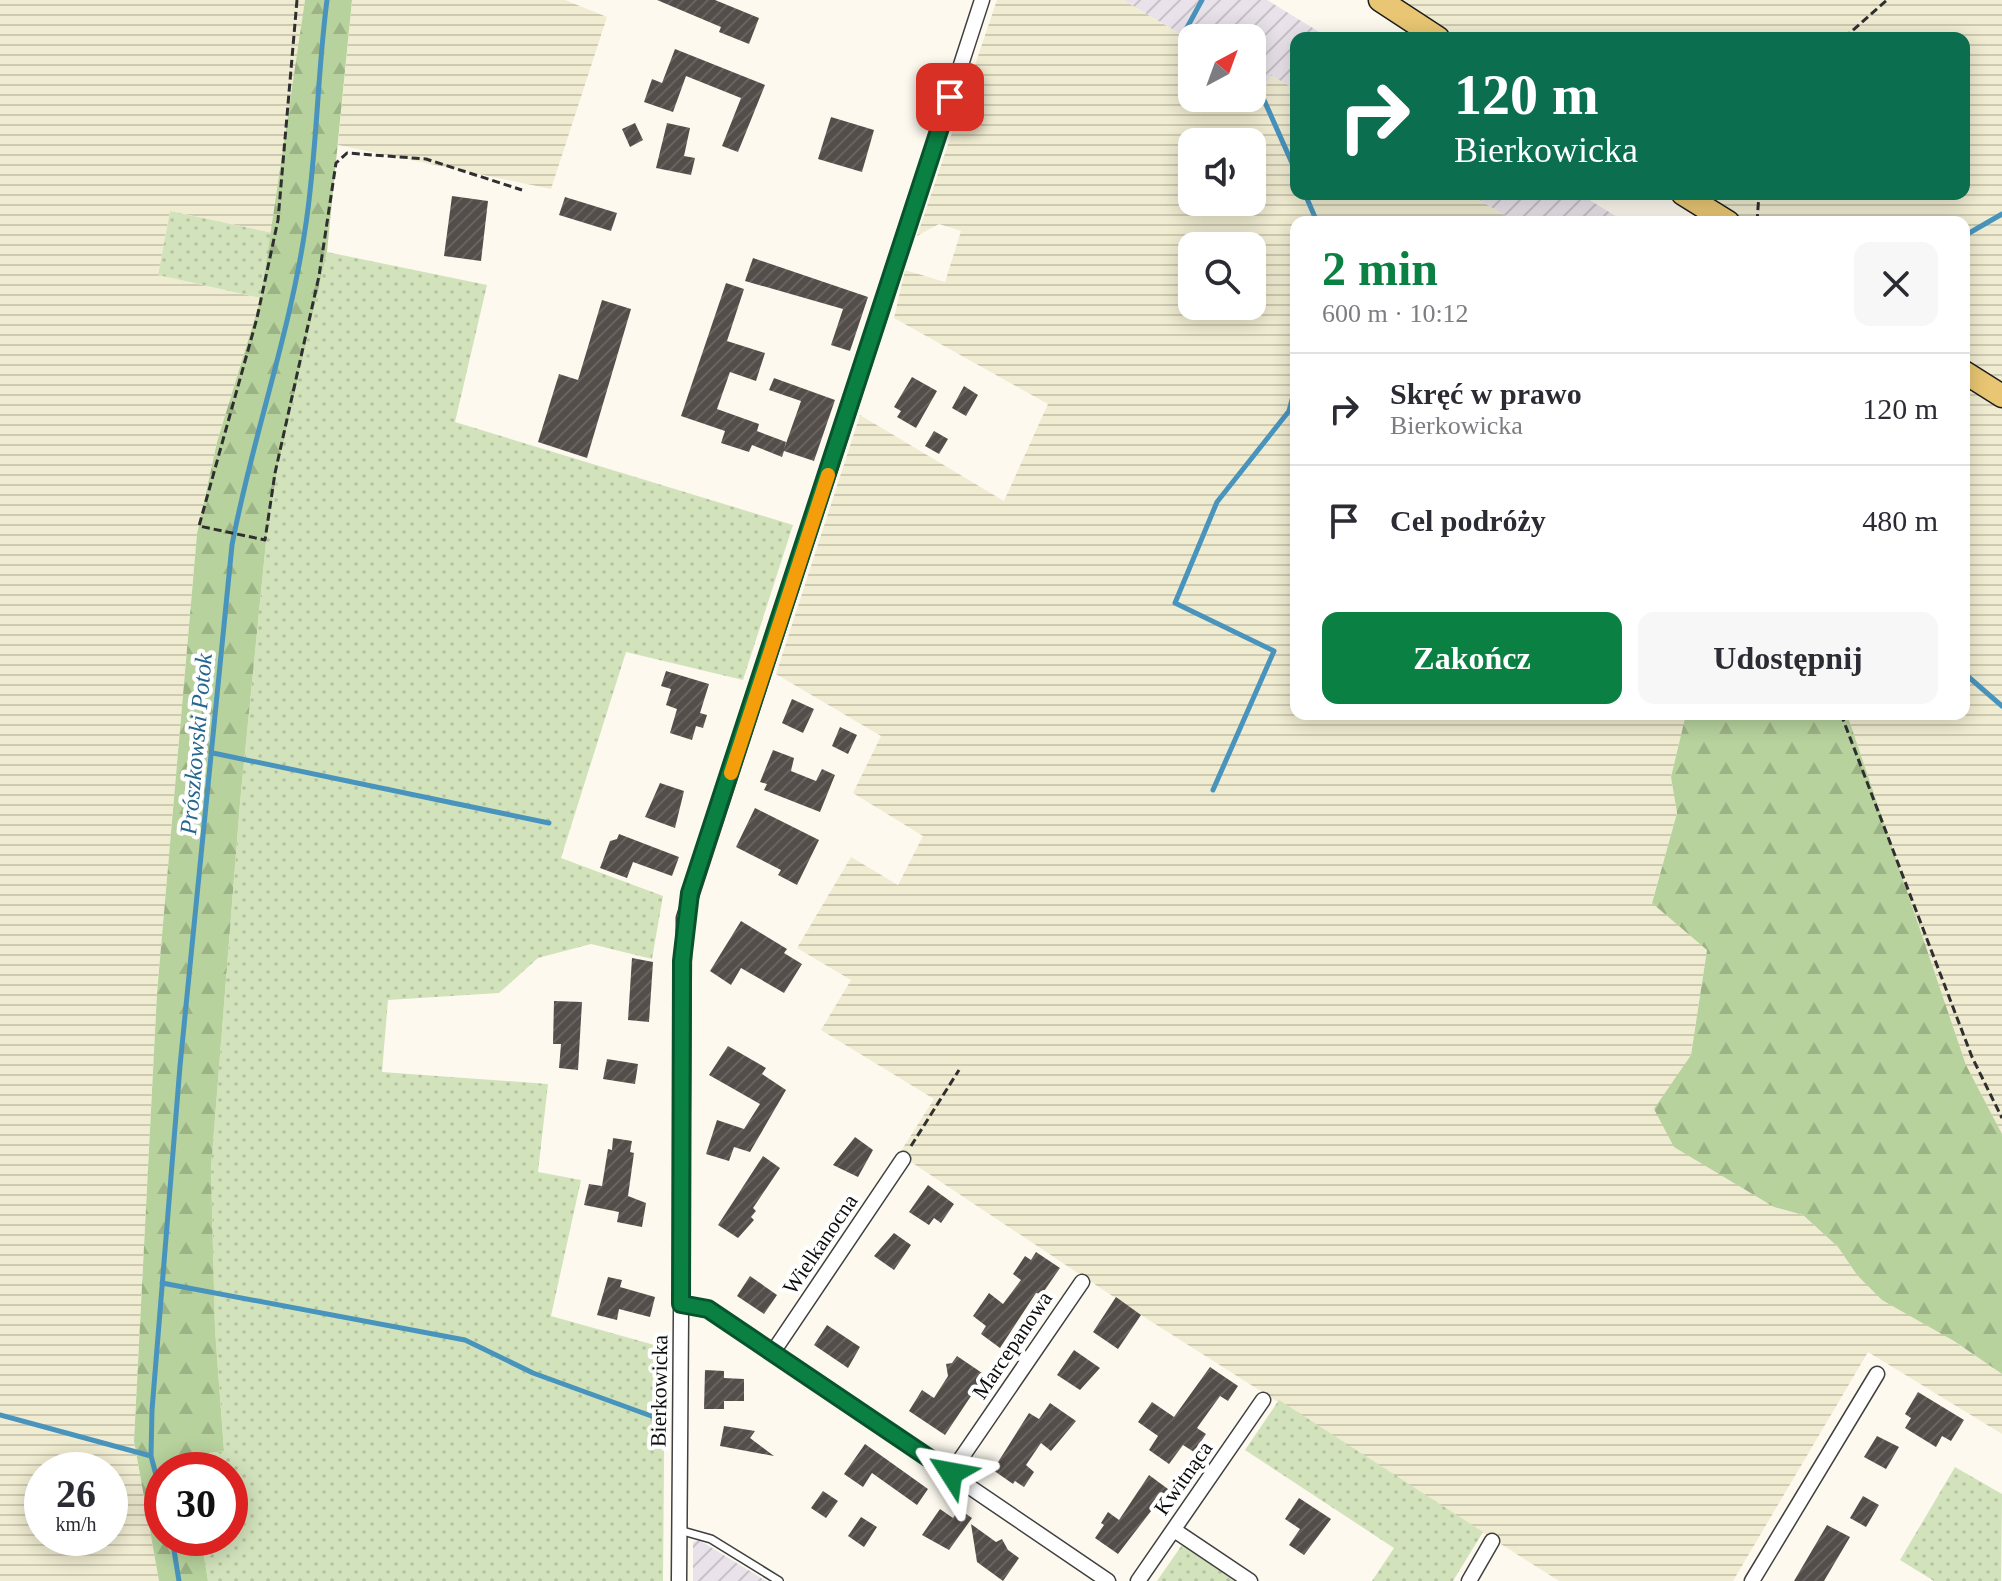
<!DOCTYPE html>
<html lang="pl">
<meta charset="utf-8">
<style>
body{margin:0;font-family:"Times New Roman",serif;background:#f7f7f7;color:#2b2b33;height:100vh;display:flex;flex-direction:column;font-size:30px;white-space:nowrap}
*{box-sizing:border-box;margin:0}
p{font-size:26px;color:#7c7c81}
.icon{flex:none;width:44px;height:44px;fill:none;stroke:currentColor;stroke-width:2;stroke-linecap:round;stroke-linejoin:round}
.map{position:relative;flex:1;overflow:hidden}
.panel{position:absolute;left:1290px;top:216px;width:680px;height:504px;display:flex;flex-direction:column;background:#fff;border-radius:16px;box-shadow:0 4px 20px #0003}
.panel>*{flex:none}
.banner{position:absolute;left:1290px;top:32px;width:680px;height:168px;border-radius:16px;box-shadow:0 4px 20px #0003;background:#0b6e4f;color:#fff;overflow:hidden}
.needle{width:52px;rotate:41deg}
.controls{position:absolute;left:1178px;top:24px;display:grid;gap:16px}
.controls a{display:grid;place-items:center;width:88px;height:88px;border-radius:16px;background:#fff;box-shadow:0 4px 20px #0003;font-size:40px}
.speed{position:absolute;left:24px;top:1452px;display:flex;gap:16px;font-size:40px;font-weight:700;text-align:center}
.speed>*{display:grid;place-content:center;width:104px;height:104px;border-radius:50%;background:#fff;box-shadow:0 4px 20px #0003;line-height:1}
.speed small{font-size:20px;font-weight:400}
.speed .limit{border:12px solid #d22;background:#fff;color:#111}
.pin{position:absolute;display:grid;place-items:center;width:68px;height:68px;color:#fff;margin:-34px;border-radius:16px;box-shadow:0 4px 12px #0006}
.me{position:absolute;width:88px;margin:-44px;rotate:304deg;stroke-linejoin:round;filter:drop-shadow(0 0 6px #0008)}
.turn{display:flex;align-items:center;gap:28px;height:168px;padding:0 32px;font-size:36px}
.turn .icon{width:104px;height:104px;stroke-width:2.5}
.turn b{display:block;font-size:56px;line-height:68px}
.round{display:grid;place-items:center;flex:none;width:84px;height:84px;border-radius:16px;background:#f7f7f7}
.headline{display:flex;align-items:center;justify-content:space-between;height:136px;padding:0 32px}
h1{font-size:48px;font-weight:700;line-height:60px;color:#0b8043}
.cta{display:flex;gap:16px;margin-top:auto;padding:16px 32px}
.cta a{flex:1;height:92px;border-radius:16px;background:#0b8043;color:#fff;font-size:32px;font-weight:700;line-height:92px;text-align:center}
.cta a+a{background:#f7f7f7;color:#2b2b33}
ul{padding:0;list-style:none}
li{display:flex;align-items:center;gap:24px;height:112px;padding:0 32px;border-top:2px solid #e1e1e2}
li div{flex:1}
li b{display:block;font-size:30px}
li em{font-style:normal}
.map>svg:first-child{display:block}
.industrial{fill:url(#industrial-furrows)}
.farmland{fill:url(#farmland-rules);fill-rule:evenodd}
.grass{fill:url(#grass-dots)}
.forest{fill:url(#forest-firs)}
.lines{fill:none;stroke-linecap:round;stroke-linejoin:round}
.stream{stroke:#4994bd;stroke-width:5}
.building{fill:url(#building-hatch)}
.service-casing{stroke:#404040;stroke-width:10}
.minor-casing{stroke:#404040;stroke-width:17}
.primary-casing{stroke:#1e1e1e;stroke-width:25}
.path{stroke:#2f2f2f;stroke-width:3;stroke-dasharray:8 4;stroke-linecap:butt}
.service{stroke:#fff;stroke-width:7}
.minor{stroke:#fff;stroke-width:14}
.primary{stroke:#e8c673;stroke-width:22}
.route-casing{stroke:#07532c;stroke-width:20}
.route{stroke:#0b8043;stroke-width:14}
.slow{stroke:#f59e0b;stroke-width:14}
.labels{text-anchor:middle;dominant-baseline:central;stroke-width:8;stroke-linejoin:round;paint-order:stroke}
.street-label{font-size:22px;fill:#0d0d0d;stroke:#fff}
.water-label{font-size:24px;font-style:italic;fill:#25668f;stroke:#fff}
</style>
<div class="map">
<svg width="2002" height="1581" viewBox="0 0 2002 1581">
<defs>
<pattern id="industrial-furrows" width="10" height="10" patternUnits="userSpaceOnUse" patternTransform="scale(2)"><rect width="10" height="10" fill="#e9e2ea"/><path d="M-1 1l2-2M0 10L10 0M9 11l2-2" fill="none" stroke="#c7c1c8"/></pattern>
<pattern id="farmland-rules" width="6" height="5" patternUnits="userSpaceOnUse" patternTransform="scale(2)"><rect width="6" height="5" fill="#f0ecd1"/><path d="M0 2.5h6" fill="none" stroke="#cdc9b2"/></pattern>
<pattern id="grass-dots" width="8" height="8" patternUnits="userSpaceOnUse" patternTransform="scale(2)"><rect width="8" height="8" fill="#d2e3bc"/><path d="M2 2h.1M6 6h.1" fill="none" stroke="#b3c2a0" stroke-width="1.8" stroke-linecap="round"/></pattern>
<pattern id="forest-firs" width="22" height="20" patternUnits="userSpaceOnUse" patternTransform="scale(2)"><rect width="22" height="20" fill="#b7d29d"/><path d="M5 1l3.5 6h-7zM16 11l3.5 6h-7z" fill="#9cb386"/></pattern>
<pattern id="building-hatch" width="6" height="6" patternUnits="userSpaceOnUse" patternTransform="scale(2)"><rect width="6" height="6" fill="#544e4a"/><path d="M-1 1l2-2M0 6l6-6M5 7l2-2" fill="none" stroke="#686360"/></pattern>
</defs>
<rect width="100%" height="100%" fill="#fdf9ef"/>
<!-- industrial -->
<path class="industrial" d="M1123,0H1267L1329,38H1296V90L1271,76L1266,86L1252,77V38H1192V41Z
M1469,194H1580L1625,222H1516Z
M699,1540L766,1581H693V1542Z"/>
<!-- farmland -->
<path class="farmland" d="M0,0H305L273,233L170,211L158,275L261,298L217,442L197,534L157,993L134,1441L159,1581H0ZM42,1470H110V1538H42Z
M352,0H565L607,17L551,189L338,145Z
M997,0H1123L1192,41V98H1252V77L1266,86L1271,75L1296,90V194H1469L1516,222H1296V714H1686L1671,777L1677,813L1652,902L1707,950L1691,1055L1655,1109L1774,1207L1803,1215L1838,1247L1857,1275L2002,1374V1434L1868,1352L1733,1581H1559L1141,1315L899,1154L934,1099L821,1030L851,980L797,948L851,857L898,885L923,836L853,793L881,736L776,674L860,415L1004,501L1048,404L894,318L905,270L945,282L961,231L939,224L917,236ZM1192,142H1252V202H1192ZM1192,246H1252V306H1192Z
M1380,0H2002V1134L1966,1065L1847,714H1964V222H1729L1685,194H1964V38H1440Z"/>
<!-- grass -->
<path class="grass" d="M170,211L273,233L261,298L158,275Z
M327,252L487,285L455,422L793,525L743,680L626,652L561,858L663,896L652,959L591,944L538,958L499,993L388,1000L382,1072L548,1084L538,1172L581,1180L551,1316L665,1348L663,1581H208L201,1538H230V1470H184L180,1457L224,1451L215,1329L211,1169L240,803L267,532L278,466Z
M1279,1400L1483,1532L1453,1581H1372L1394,1548L1245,1450Z
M1955,1467L2002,1494L2001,1581H1934L1900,1560Z
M1182,1545L1235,1581H1157Z"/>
<!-- forest -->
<path class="forest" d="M305,0H352L327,252L278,466L267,532L240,803L211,1169L215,1329L224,1451L181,1457L184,1470H162V1538H201L208,1581H159L134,1441L157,993L197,534L217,442L261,298Z
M1686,714H1847L1966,1065L2002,1134V1374L1954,1341L1882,1300L1857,1275L1838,1247L1803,1215L1774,1207L1674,1147L1654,1109L1691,1055L1707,950L1652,903L1677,813L1671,777Z"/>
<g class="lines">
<!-- stream -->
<path class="stream" d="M1192,39L1183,35L1202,0
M1252,73L1296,172
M1305,194L1317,222
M1964,236L2002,214
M1964,673L2002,706
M213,753L549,823
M1213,790L1274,651L1175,603L1217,502L1289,411L1296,385
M162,1283L465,1340L533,1373L654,1417
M0,1415L151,1456
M162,1498L151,1456L152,1410L180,1066L232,545C252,439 289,337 305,230C317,155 317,76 327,0
M172,1538L179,1581"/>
</g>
<!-- building -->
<path class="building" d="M657,0H715L759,18L749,44L719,32L721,27Z
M675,49L765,85L738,152L722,146L741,98L686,76L673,112L644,102L652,79L662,83Z
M831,117L874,130L862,172L818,159Z
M635,123L643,140L630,147L622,129Z
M667,123L690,128L684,156L695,158L691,175L656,168Z
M452,196L488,201L481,261L444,256Z
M565,197L617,213L611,231L559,215Z
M753,258L868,297L850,351L831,345L843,309L745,281Z
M726,283L744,289L727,341L765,353L756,381L730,372L717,409L759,424L757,431L786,442L784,449L801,401L769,390L774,378L835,400L814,461L784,451L782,457L752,445L749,452L721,443L725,431L681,416Z
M602,300L631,309L587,458L538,442L559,374L578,380Z
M912,377L937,391L916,428L897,417L901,411L894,407Z
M964,386L978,395L966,416L952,408Z
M934,431L948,439L939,454L925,446Z
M666,671L709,684L700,713L707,715L703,728L696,726L692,740L670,733L677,709L666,705L671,689L661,686Z
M792,699L814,709L803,733L782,723Z
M840,727L857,735L848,754L832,746Z
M773,750L794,758L791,771L816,781L822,769L835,775L820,812L764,790L767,784L760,782Z
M660,783L684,791L675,828L645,817Z
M755,808L819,840L797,885L778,875L781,870L736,847Z
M619,834L679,857L672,876L633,862L627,878L600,868L610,841L617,839Z
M741,921L787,949L784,953L802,964L784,993L741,968L731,985L710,971Z
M632,958L653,962L649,1022L628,1020Z
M554,1001L582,1002L578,1070L559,1068L561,1044H553Z
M728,1046L766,1068L762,1074L786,1090L750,1152L734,1147L729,1161L706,1154L717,1120L744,1129L760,1104L709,1075Z
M607,1059L638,1064L635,1084L603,1079Z
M855,1137L873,1150L858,1177L833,1165Z
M613,1138L632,1141L630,1152L634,1153L628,1196L646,1203L642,1227L617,1222L619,1212L584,1205L589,1184L602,1186L608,1149L612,1150Z
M763,1156L780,1168L753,1208L756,1211L751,1217L754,1220L738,1238L718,1225Z
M928,1185L954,1204L941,1223L934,1218L929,1225L909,1212Z
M894,1233L911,1245L894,1270L874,1256Z
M1036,1252L1060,1268L1042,1294L1036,1293L1000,1348L981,1334L986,1326L973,1316L989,1293L1003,1304L1021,1280L1013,1274L1025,1256L1031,1260Z
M750,1276L777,1295L764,1314L737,1296Z
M608,1277L622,1280L620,1287L655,1297L650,1317L619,1309L617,1320L597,1315Z
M1116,1297L1141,1315L1118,1349L1093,1332Z
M827,1325L860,1347L848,1368L814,1345Z
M1074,1350L1100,1368L1080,1390L1057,1375Z
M957,1356L985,1375L945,1435L909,1411L922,1390L934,1398L948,1376L946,1364L952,1363Z
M1210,1367L1238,1386L1228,1401L1220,1396L1197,1428L1206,1434L1194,1452L1183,1445L1169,1464L1149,1450L1158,1436L1138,1422L1152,1402L1174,1417Z
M705,1370L724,1371V1378L744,1379V1401H724V1409H704Z
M1918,1392L1964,1420L1951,1441L1942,1436L1936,1447L1905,1428L1911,1418L1905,1414Z
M1050,1403L1076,1421L1051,1451L1041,1443L1026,1465L1034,1472L1024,1487L1015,1481L1013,1484L993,1470L1029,1413L1039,1419Z
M724,1426L755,1431L750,1438L774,1456L720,1446Z
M1877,1436L1899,1447L1886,1469L1864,1457Z
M865,1444L928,1489L917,1505L872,1473L863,1487L844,1474Z
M1149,1475L1168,1489L1118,1554L1095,1538L1104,1525L1101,1523L1108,1512L1119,1520Z
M823,1491L838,1501L826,1518L811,1508Z
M1863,1496L1879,1505L1866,1527L1850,1518Z
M1299,1498L1331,1519L1304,1555L1289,1545L1300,1529L1285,1519Z
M940,1509L953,1518L959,1509L972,1518L949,1550L922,1535Z
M861,1517L877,1527L864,1547L848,1536Z
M971,1524L996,1542L1002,1539L1008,1550L1019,1558L1003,1581L977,1562Z
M1827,1525L1850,1537L1824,1581H1794Z"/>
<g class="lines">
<!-- service casing -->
<g class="service-casing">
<path id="service" d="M679,1530L711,1539L779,1581"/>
</g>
<!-- minor casing -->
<g class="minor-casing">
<path id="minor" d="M681,1304L708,1309L1108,1581
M773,1352L903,1159
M951,1473L1082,1282
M1174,1530L1250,1581
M679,1581L684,918L982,0
M1138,1581L1263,1400
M1469,1581L1492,1541
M1752,1581L1877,1374"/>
</g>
<!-- primary casing -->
<g class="primary-casing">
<path id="primary" d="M1380,0L1438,38
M1683,194L1728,222
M1964,372L2002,396"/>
</g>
<!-- path -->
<path class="path" d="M297,0L278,220L257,318L199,526L265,540L275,473L319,276L336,163L347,153L426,159L522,190
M1844,38L1887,0
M1757,222L1759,194
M1841,714L1972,1057L2002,1118
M911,1146L959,1070"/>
<!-- service -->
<use href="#service" class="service"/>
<!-- minor -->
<use href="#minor" class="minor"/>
<!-- primary -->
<use href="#primary" class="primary"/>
</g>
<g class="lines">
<!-- route casing -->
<g class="route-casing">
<path id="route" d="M950,97L690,893L682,961L681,1304L708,1309L951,1473"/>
</g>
<!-- route -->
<use href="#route" class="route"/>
<!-- slow -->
<path class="slow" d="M731,773L828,475"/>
</g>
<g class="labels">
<!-- street labels -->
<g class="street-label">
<text transform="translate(820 1244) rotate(-56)">Wielkanocna</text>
<text transform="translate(1012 1345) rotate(-56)">Marcepanowa</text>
<text transform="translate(659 1391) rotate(-89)">Bierkowicka</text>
<text transform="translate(1183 1478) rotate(-55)">Kwitnąca</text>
</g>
<!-- water labels -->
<g class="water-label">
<text transform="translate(196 744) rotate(-85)">Prószkowski Potok</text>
</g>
</g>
</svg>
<div class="controls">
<a><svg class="needle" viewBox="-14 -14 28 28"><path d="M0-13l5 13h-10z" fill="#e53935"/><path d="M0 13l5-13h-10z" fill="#7c7c81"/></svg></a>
<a><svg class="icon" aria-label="sound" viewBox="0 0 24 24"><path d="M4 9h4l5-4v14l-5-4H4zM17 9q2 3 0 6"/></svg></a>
<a><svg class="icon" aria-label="search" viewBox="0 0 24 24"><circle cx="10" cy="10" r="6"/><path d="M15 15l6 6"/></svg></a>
</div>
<div class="speed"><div>26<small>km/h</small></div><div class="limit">30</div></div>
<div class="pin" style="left:950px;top:97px;background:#d93025"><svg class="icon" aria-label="arrive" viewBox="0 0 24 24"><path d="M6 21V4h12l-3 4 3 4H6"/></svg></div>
<svg class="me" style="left:951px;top:1473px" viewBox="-20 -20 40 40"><path d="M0-17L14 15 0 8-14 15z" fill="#0b8043" stroke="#fff" stroke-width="4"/></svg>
<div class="banner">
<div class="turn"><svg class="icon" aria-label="right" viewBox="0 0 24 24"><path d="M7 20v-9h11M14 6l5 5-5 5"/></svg><div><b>120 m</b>Bierkowicka</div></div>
</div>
<section class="panel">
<div class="headline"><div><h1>2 min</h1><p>600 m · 10:12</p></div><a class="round"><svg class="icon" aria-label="close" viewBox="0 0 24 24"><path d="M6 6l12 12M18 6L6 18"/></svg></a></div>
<ul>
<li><svg class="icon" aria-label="right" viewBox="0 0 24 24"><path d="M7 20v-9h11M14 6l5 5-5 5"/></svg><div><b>Skręć w prawo</b><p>Bierkowicka</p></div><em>120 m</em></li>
<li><svg class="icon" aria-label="arrive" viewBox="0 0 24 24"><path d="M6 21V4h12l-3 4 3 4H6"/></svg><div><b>Cel podróży</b></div><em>480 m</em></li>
</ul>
<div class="cta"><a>Zakończ</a><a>Udostępnij</a></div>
</section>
</div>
